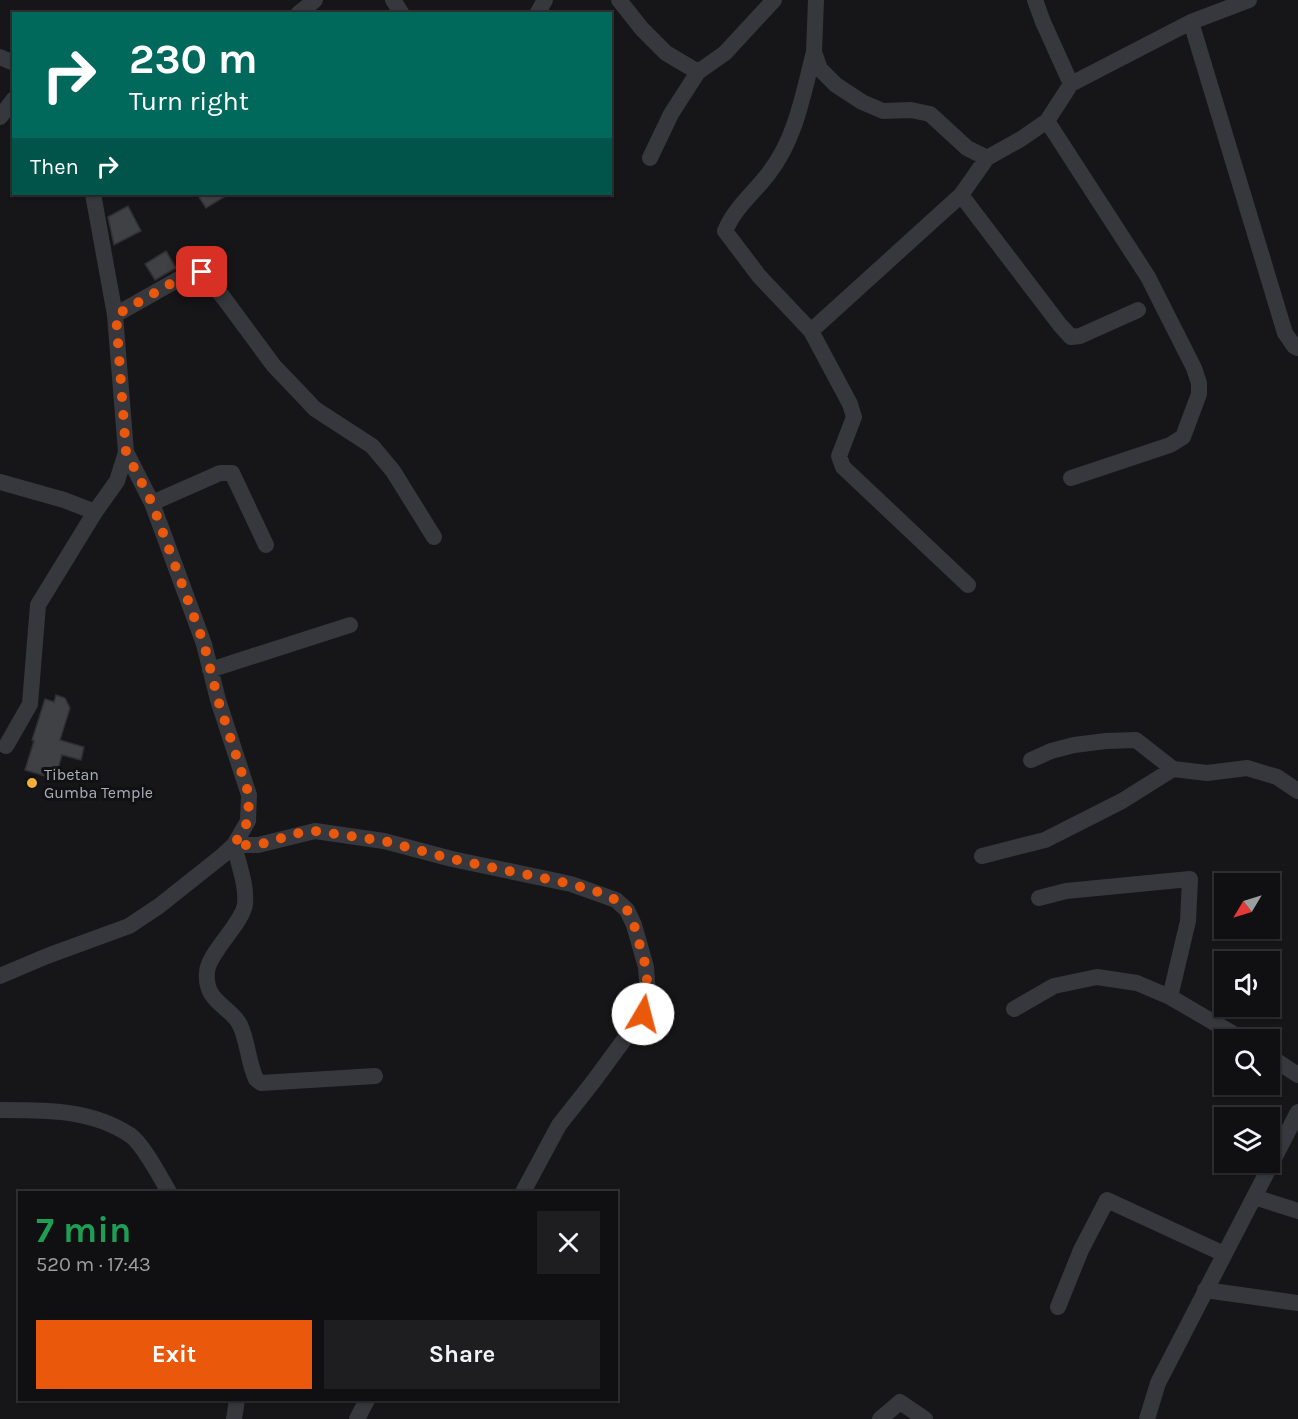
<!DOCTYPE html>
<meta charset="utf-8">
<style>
body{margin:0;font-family:Karla,sans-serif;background:#1e1e20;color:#f1f3f6;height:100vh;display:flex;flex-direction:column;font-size:22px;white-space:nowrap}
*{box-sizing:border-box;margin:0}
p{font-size:20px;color:#9c9d9f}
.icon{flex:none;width:33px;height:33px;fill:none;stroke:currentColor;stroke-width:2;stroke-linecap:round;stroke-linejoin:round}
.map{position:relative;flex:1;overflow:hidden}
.panel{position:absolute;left:18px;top:1191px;width:600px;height:210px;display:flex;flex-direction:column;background:#101012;border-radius:0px;box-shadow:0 2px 4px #0004,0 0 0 2px #303032}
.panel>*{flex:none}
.guide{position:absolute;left:12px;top:12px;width:600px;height:183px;border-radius:0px;box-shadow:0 2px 4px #0004,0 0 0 2px #303032;background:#00695c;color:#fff;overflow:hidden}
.needle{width:39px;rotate:232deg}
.buttons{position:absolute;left:1214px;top:873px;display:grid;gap:12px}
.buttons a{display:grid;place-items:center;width:66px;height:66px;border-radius:0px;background:#101012;box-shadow:0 2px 4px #0004,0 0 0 2px #303032;font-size:30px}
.pin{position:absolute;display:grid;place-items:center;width:51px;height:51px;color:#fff;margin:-26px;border-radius:12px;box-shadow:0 3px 9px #0006}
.me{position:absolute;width:66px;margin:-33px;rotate:8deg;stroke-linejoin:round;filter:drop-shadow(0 0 4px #0008)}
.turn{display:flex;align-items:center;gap:21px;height:126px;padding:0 18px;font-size:27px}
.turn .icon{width:78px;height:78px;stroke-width:2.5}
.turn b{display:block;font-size:42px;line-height:51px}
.then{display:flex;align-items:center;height:57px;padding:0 18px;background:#0003;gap:12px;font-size:22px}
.round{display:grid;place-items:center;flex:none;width:63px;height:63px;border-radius:0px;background:#1e1e20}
.overview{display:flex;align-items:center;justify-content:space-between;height:102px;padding:0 18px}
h1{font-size:36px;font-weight:700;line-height:45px;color:#1e9e55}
.primary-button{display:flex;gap:12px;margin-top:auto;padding:12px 18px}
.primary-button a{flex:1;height:69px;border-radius:0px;background:#ea580c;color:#fff;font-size:24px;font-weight:700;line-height:69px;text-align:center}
.primary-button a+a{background:#1e1e20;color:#f1f3f6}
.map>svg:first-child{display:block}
.building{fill:#404145;stroke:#303034;stroke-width:1.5}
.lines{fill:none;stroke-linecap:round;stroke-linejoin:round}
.minor{stroke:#37383d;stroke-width:16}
.route{stroke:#ea580c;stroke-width:10;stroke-dasharray:0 18}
.poi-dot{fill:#f2b134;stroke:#111113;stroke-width:2}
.labels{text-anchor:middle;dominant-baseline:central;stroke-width:6;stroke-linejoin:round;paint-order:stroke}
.poi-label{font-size:16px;fill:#a8adb8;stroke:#111113;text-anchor:start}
</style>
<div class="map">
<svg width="1298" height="1419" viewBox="0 0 1298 1419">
<rect width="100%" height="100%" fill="#161618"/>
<!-- building -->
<path class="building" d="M197,194H229L206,208Z
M128,206L141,231L114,245L108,217Z
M166,251L176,268L155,280L145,264Z
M56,695L65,698L70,708L60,740L84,747L81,760L62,755L55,779L25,770L34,741L32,740L45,699L54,702Z"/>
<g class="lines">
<!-- minor -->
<path class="minor" d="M393,0L402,14
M619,0L642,29L666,53L698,72
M816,0L814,52L820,69L836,85L862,102L883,111L911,110L930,114L967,148L987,158L1021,139L1047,121L1071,84L1191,22L1249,0
M1035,0L1043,22L1071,84
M298,14L315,0
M537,14L545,0
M1191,22L1285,333L1294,346L1298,348
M814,52C803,94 796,138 769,173C754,193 735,207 725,231L759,276L811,331L850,404L854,417L839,456L843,467L968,585
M0,57L14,63
M0,117L14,99
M1047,121L1148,277L1194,368L1199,383V394L1183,437L1170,445L1071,478
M650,158L671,114L698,72L725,53L774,0
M961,195L1060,325L1071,337L1080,336L1138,310
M115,315L193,271L202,272L223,297L274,366L298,391L315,409L372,446L393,471L434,537
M811,331L961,195L987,158
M0,482L64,500L95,512
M152,503L220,473H232L266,545
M210,670L350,625
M6,746L30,704L38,605L95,512L117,481L126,452L115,315L93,194
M1031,760L1051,751L1074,745L1106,741L1136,740L1173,769L1207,773L1247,768L1277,777L1298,791
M982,856L1045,840L1122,801L1173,769
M1039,898L1066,891L1190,879L1188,921L1170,997L1244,1040
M0,976L47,956L129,926L159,906L222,856L234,845L248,821L249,795L218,700L204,644L152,503L126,452
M1014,1009L1054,986L1097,977L1137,983L1170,997
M1269,1056L1298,1075
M375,1076L261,1083L256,1079C248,1062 248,1042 240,1025C231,1006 204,1003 207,972C208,953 243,923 245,904C247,885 238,863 234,845H258L315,831L384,841L452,859L571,884L616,900L627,910L634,925L646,967L648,994L643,1014L593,1082L559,1125L523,1192
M0,1110C45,1110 91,1109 130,1135C144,1145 160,1177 169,1192
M1254,1197L1298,1211
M1205,1290L1298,1303
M1058,1307L1081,1250L1107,1200L1224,1254
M234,1419L237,1400
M357,1419L367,1400
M880,1419L900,1402L925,1419
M1147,1419L1158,1383L1298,1112"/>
</g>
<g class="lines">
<!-- route -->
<path class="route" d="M202,272L193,271L116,315L126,452L152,503L204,644L218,700L249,795L248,821L234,845H258L299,833L315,831L384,841L452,859L571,884L598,892L616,900L627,910L634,925L646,967L648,994L643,1014"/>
</g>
<!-- markers -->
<circle class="poi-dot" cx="32" cy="783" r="6"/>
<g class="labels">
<!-- poi labels -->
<g class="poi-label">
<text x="44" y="774">Tibetan<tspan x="44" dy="18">Gumba Temple</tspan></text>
</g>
</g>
</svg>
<div class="buttons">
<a><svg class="needle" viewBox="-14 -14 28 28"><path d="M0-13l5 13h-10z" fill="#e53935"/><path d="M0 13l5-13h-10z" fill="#9c9d9f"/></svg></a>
<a><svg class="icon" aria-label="sound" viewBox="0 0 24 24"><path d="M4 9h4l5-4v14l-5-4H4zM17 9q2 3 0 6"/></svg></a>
<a><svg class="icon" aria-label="search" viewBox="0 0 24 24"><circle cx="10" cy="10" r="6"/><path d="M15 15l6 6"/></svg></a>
<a><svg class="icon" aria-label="layers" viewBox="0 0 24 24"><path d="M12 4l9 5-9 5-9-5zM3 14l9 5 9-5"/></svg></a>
</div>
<div class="pin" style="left:202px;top:272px;background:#d93025"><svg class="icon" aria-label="arrive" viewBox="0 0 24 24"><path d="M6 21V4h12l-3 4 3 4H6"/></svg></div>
<svg class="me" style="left:643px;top:1014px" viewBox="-20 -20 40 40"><circle r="19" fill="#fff"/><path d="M0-13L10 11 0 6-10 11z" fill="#ea580c"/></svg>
<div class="guide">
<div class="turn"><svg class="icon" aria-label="right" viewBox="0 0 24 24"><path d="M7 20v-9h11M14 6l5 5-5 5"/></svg><div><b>230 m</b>Turn right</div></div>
<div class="then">Then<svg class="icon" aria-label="right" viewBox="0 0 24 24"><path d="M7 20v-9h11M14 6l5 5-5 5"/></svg></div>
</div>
<section class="panel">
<div class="overview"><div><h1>7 min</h1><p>520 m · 17:43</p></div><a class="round"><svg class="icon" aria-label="close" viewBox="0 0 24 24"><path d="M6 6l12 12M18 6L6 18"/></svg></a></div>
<div class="primary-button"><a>Exit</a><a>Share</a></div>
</section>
</div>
